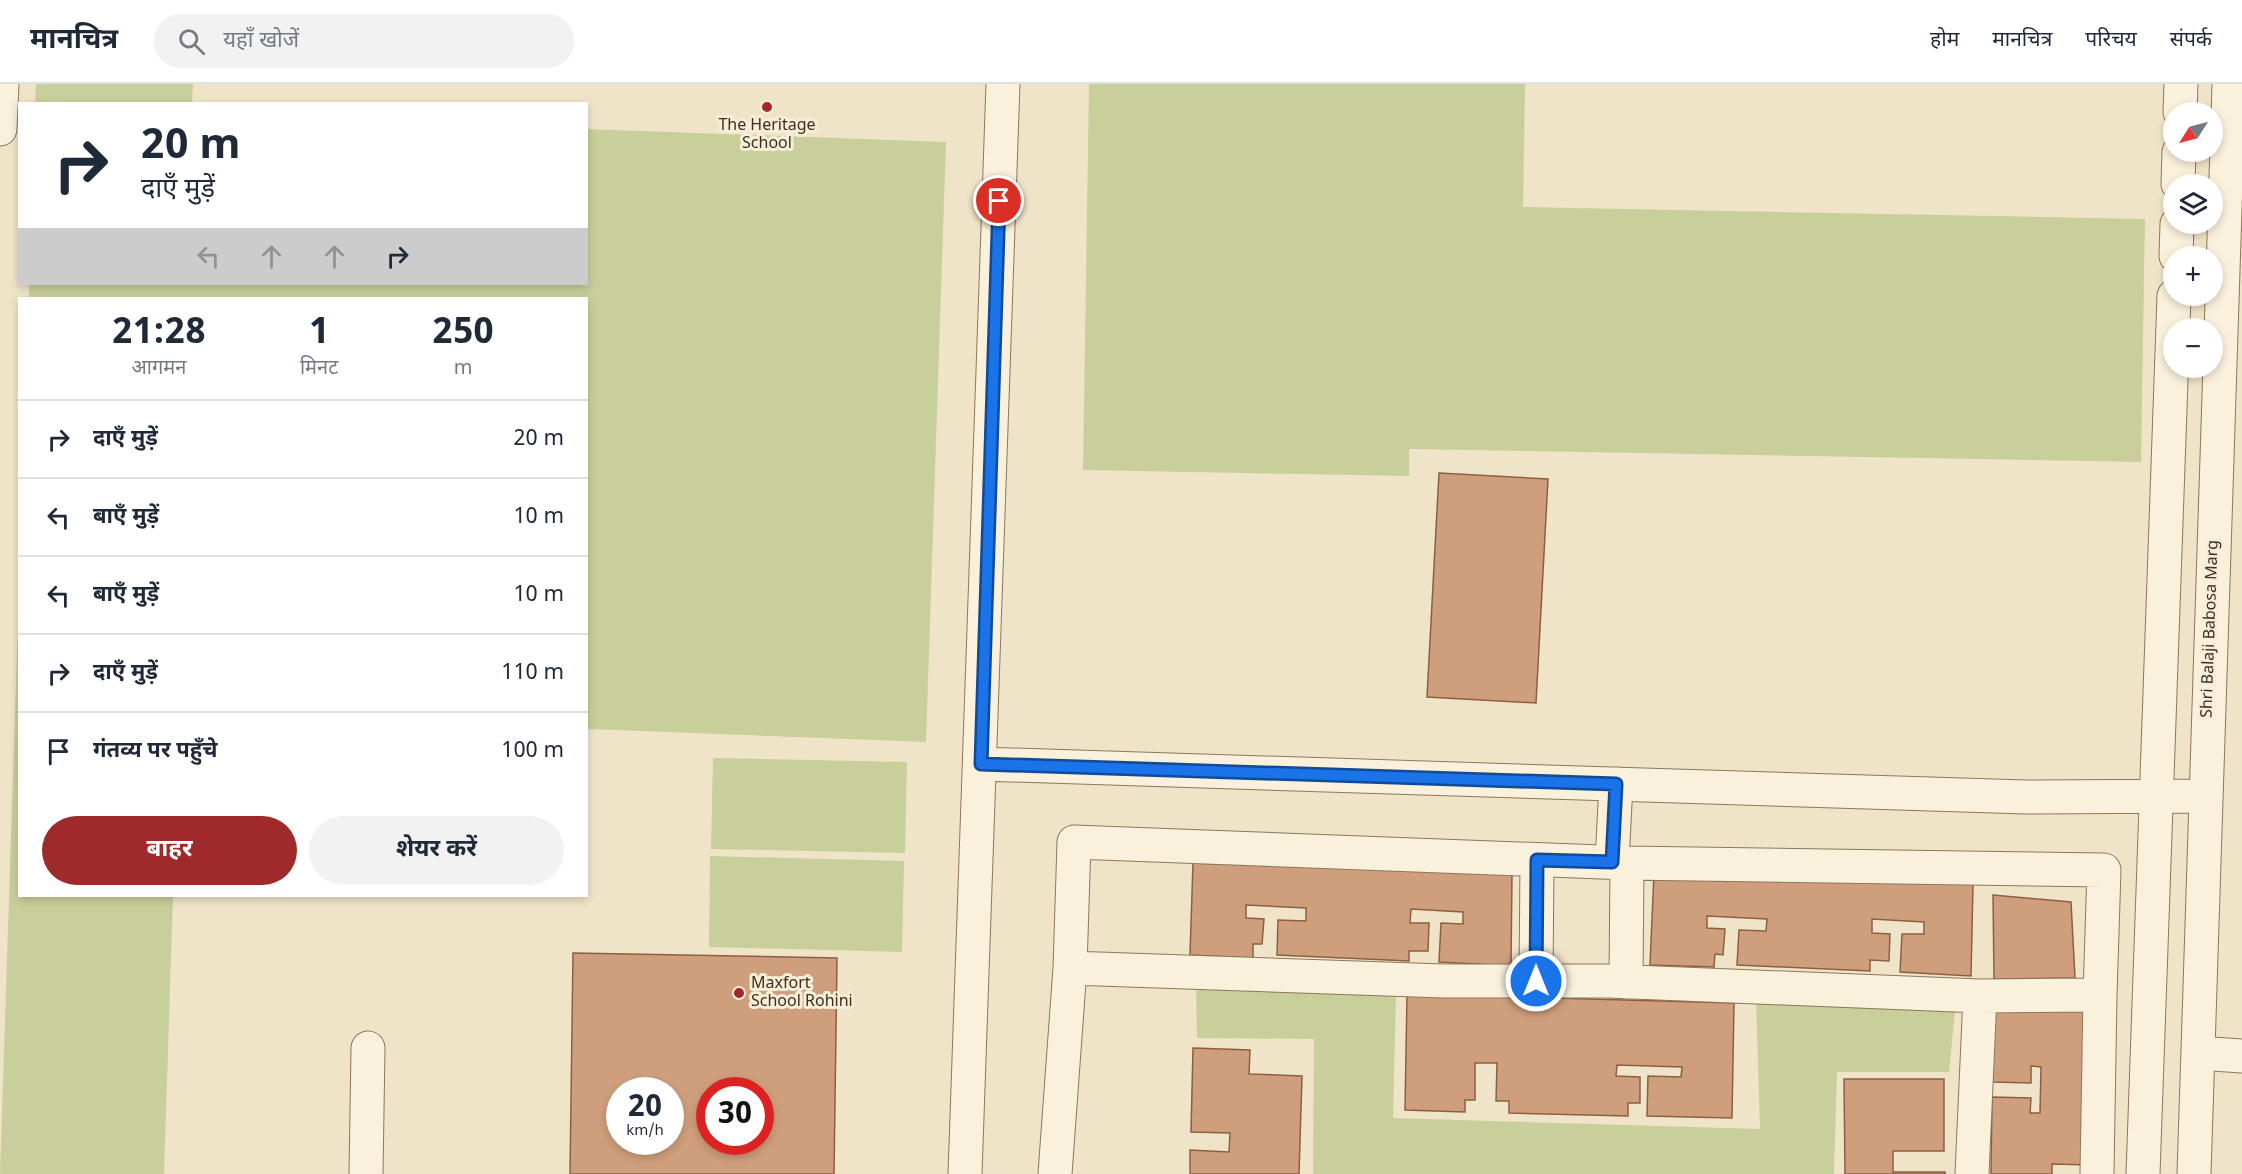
<!DOCTYPE html>
<html lang="hi">
<meta charset="utf-8">
<style>
body{margin:0;font-family:Georgia,"Noto Sans Devanagari",serif;background:#f2f2f3;color:#1f2937;height:100vh;display:flex;flex-direction:column;font-size:22px;white-space:nowrap}
*{box-sizing:border-box;margin:0}
p{font-size:20px;color:#747a83}
.icon{flex:none;width:33px;height:33px;fill:none;stroke:currentColor;stroke-width:2;stroke-linecap:round;stroke-linejoin:round}
.map{position:relative;flex:1;overflow:hidden}
.panel{position:absolute;left:18px;top:213px;width:570px;height:600px;display:flex;flex-direction:column;background:#fff;border-radius:0px;box-shadow:0 3px 9px #0003}
.panel>*{flex:none}
.hud{position:absolute;left:18px;top:18px;width:570px;height:183px;border-radius:0px;box-shadow:0 3px 9px #0003;background:#fff;color:#1f2937;overflow:hidden}
.needle{width:39px;rotate:234deg}
.controls{position:absolute;left:2163px;top:18px;display:grid;gap:12px}
.controls a{display:grid;place-items:center;width:60px;height:60px;border-radius:50%;background:#fff;box-shadow:0 3px 9px #0003;font-size:30px}
.speed{position:absolute;left:606px;top:993px;display:flex;gap:12px;font-size:30px;font-weight:700;text-align:center}
.speed>*{display:grid;place-content:center;width:78px;height:78px;border-radius:50%;background:#fff;box-shadow:0 3px 9px #0003;line-height:1}
.speed small{font-size:15px;font-weight:400}
.speed .limit{border:9px solid #d22;background:#fff;color:#111}
.pin{position:absolute;display:grid;place-items:center;width:51px;height:51px;color:#fff;margin:-26px;border:3px solid #fff;border-radius:50%;box-shadow:0 2px 6px #0007}
.me{position:absolute;width:66px;margin:-33px;rotate:0deg;stroke-linejoin:round;filter:drop-shadow(0 0 4px #0008)}
.turn{display:flex;align-items:center;gap:21px;height:126px;padding:0 24px;font-size:27px}
.turn .icon{width:78px;height:78px;stroke-width:2.5}
.turn b{display:block;font-size:42px;line-height:51px}
.lanes{display:flex;align-items:center;height:57px;padding:0 24px;background:#0003;justify-content:center;gap:30px;direction:ltr}
.lanes .off{opacity:.35}
.eta{display:flex;justify-content:space-evenly;align-items:center;height:102px;text-align:center}
.eta b{font-size:36px;font-weight:700;line-height:42px}
.cta{display:flex;gap:12px;margin-top:auto;padding:12px 24px}
.cta a{flex:1;height:69px;border-radius:36px;background:#9e2a2b;color:#fff;font-size:24px;font-weight:700;line-height:69px;text-align:center}
.cta a+a{background:#f2f2f3;color:#1f2937}
ul{padding:0;list-style:none}
li{display:flex;align-items:center;gap:18px;height:78px;padding:0 24px;border-top:2px solid #e0e1e3}
li div{flex:1}
li b{display:block;font-size:22px}
li em{font-style:normal}
header{display:flex;align-items:center;gap:36px;box-sizing:border-box;height:84px;padding:0 30px;background:#fff;border-bottom:2px solid #e0e1e3}
header strong{font-size:28px}
nav{display:flex;gap:33px;margin-inline-start:auto;font-size:21px}
.search{width:420px;height:54px;background:#f2f2f3;display:flex;align-items:center;gap:15px;box-sizing:border-box;padding:0 21px;border-radius:33px;color:#747a83;font-size:22px}
.map>svg:first-child{display:block}
.green{fill:#c9cf9b}
.building{fill:#cf9f7d;stroke:#8d5f41;stroke-width:1.5;fill-rule:evenodd}
.lines{fill:none;stroke-linecap:round;stroke-linejoin:round}
.minor-casing{stroke:#8d765c;stroke-width:35}
.minor{stroke:#faf1dc;stroke-width:33}
.route-casing{stroke:#114b97;stroke-width:15}
.route{stroke:#1a73e8;stroke-width:10}
.poi-dot{fill:#9e2a2b;stroke:#f7eed8;stroke-width:2}
.labels{text-anchor:middle;dominant-baseline:central;stroke-width:6;stroke-linejoin:round;paint-order:stroke}
.poi-label{font-size:16px;fill:#3d2e20;stroke:#f7eed8}
.street-label{font-size:16px;fill:#3d2e20;stroke:#f7eed8}
</style>
<header>
<strong>मानचित्र</strong>
<div class="search"><svg class="icon" aria-label="search" viewBox="0 0 24 24"><circle cx="10" cy="10" r="6"/><path d="M15 15l6 6"/></svg>यहाँ खोजें</div>
<nav><a>होम</a><a>मानचित्र</a><a>परिचय</a><a>संपर्क</a></nav>
</header>
<div class="map">
<svg width="2242" height="1090" viewBox="0 0 2242 1090">
<rect width="100%" height="100%" fill="#f0e4c8"/>
<!-- green -->
<path class="green" d="M36,0H193L192,19H35Z
M1089,0H1525L1523,123L2145,135L2141,378L1409,365V392L1083,386Z
M587,45L946,58L926,658L587,645L586,214H29V200H586Z
M19,506L20,812H173L164,1090H0Z
M713,674L907,678L905,769L711,765Z
M710,772L904,777L902,868L709,863Z
M1196,902L1396,911L1393,1034L1760,1045L1756,914L1955,928L1949,988H1837L1834,1090H1313L1314,955L1197,954Z"/>
<!-- building -->
<path class="building" d="M1439,389L1548,395L1536,619L1427,613Z
M1193,779L1512,790L1511,882L1439,878L1441,839L1463,840V828L1411,825L1410,839H1429L1428,867H1409V877L1277,871L1278,836L1306,837V824L1246,821V834L1264,835L1262,860H1253V874L1190,871Z
M1654,789L1973,800L1971,892L1900,888L1902,850H1924V838L1872,835V849L1890,850L1889,877L1870,876V887L1737,881L1739,846L1766,847L1767,835L1707,832V844L1725,845L1723,871L1715,870L1714,883L1650,881Z
M1993,811L2071,818L2075,894L1994,895Z
M573,869L837,874L834,1090H570ZM620,1006H670V1058H620ZM710,1006H760V1058H710Z
M1407,910L1734,919L1732,1034L1647,1032L1648,992L1681,993L1682,983L1617,981L1616,992L1640,993V1019H1628V1032L1509,1029V1017H1496L1497,979H1475V1016H1465V1028L1405,1026Z
M1993,923L2092,925L2091,1081L2052,1080V1090H1991L1992,1013L2031,1014L2030,1029H2040L2041,983L2031,982V999L1992,998Z
M1193,964L1250,966L1249,990L1302,992L1299,1090H1190V1066L1229,1068L1230,1049L1191,1048Z
M1844,995H1944V1067H1893V1088H1945V1090H1845Z"/>
<g class="lines">
<!-- minor casing -->
<g class="minor-casing">
<path id="minor" d="M2180,28L2181,0
M0,45L2,0
M2178,100L2179,68
M2176,172L2177,140
M981,680L2026,713L2206,712
M1612,778L1616,700
M1070,884L1444,897H1609L1980,912L2100,911
M1536,897L1537,776
M1626,898L1627,779
M2198,969L2242,972
M366,1090L368,964
M965,1090L1003,0
M1055,1090L1070,884L1074,758L1627,779L2104,786L2100,911L2097,1090
M1972,1090L1980,912
M2143,1090L2174,212
M2194,1090L2229,0"/>
</g>
<!-- minor -->
<use href="#minor" class="minor"/>
</g>
<g class="lines">
<!-- route casing -->
<g class="route-casing">
<path id="route" d="M999,117L981,680L1616,700L1612,778L1537,776L1536,897"/>
</g>
<!-- route -->
<use href="#route" class="route"/>
</g>
<!-- markers -->
<g class="poi-dot">
<circle cx="767" cy="23" r="6"/>
<circle cx="739" cy="909" r="6"/>
</g>
<g class="labels">
<!-- poi labels -->
<g class="poi-label">
<text x="767" y="42">The Heritage<tspan x="767" dy="18">School</tspan></text>
<text x="751" y="900" text-anchor="start">Maxfort<tspan x="751" dy="18">School Rohini</tspan></text>
</g>
<!-- street labels -->
<g class="street-label">
<text transform="translate(2211 545) rotate(-88)">Shri Balaji Babosa Marg</text>
</g>
</g>
</svg>
<div class="controls">
<a><svg class="needle" viewBox="-14 -14 28 28"><path d="M0-13l5 13h-10z" fill="#e53935"/><path d="M0 13l5-13h-10z" fill="#747a83"/></svg></a>
<a><svg class="icon" aria-label="layers" viewBox="0 0 24 24"><path d="M12 4l9 5-9 5-9-5zM3 14l9 5 9-5"/></svg></a>
<a>+</a>
<a>−</a>
</div>
<div class="speed"><div>20<small>km/h</small></div><div class="limit">30</div></div>
<div class="pin" style="left:999px;top:117px;background:#d93025"><svg class="icon" aria-label="arrive" viewBox="0 0 24 24"><path d="M6 21V4h12l-3 4 3 4H6"/></svg></div>
<svg class="me" style="left:1536px;top:897px" viewBox="-20 -20 40 40"><circle r="17" fill="#1a73e8" stroke="#fff" stroke-width="3"/><path d="M0-11L8 9 0 5-8 9z" fill="#fff"/></svg>
<div class="hud">
<div class="turn"><svg class="icon" aria-label="right" viewBox="0 0 24 24"><path d="M7 20v-9h11M14 6l5 5-5 5"/></svg><div><b>20 m</b>दाएँ मुड़ें</div></div>
<div class="lanes"><svg class="icon off" aria-label="left" viewBox="0 0 24 24"><path d="M17 20v-9H6M10 6l-5 5 5 5"/></svg><svg class="icon off" aria-label="ahead" viewBox="0 0 24 24"><path d="M12 20V5M6 11l6-6 6 6"/></svg><svg class="icon off" aria-label="ahead" viewBox="0 0 24 24"><path d="M12 20V5M6 11l6-6 6 6"/></svg><svg class="icon" aria-label="right" viewBox="0 0 24 24"><path d="M7 20v-9h11M14 6l5 5-5 5"/></svg></div>
</div>
<section class="panel">
<div class="eta">
<div><b>21:28</b><p>आगमन</p></div>
<div><b>1</b><p>मिनट</p></div>
<div><b>250</b><p>m</p></div>
</div>
<ul>
<li><svg class="icon" aria-label="right" viewBox="0 0 24 24"><path d="M7 20v-9h11M14 6l5 5-5 5"/></svg><div><b>दाएँ मुड़ें</b></div><em>20 m</em></li>
<li><svg class="icon" aria-label="left" viewBox="0 0 24 24"><path d="M17 20v-9H6M10 6l-5 5 5 5"/></svg><div><b>बाएँ मुड़ें</b></div><em>10 m</em></li>
<li><svg class="icon" aria-label="left" viewBox="0 0 24 24"><path d="M17 20v-9H6M10 6l-5 5 5 5"/></svg><div><b>बाएँ मुड़ें</b></div><em>10 m</em></li>
<li><svg class="icon" aria-label="right" viewBox="0 0 24 24"><path d="M7 20v-9h11M14 6l5 5-5 5"/></svg><div><b>दाएँ मुड़ें</b></div><em>110 m</em></li>
<li><svg class="icon" aria-label="arrive" viewBox="0 0 24 24"><path d="M6 21V4h12l-3 4 3 4H6"/></svg><div><b>गंतव्य पर पहुँचे</b></div><em>100 m</em></li>
</ul>
<div class="cta"><a>बाहर</a><a>शेयर करें</a></div>
</section>
</div>
